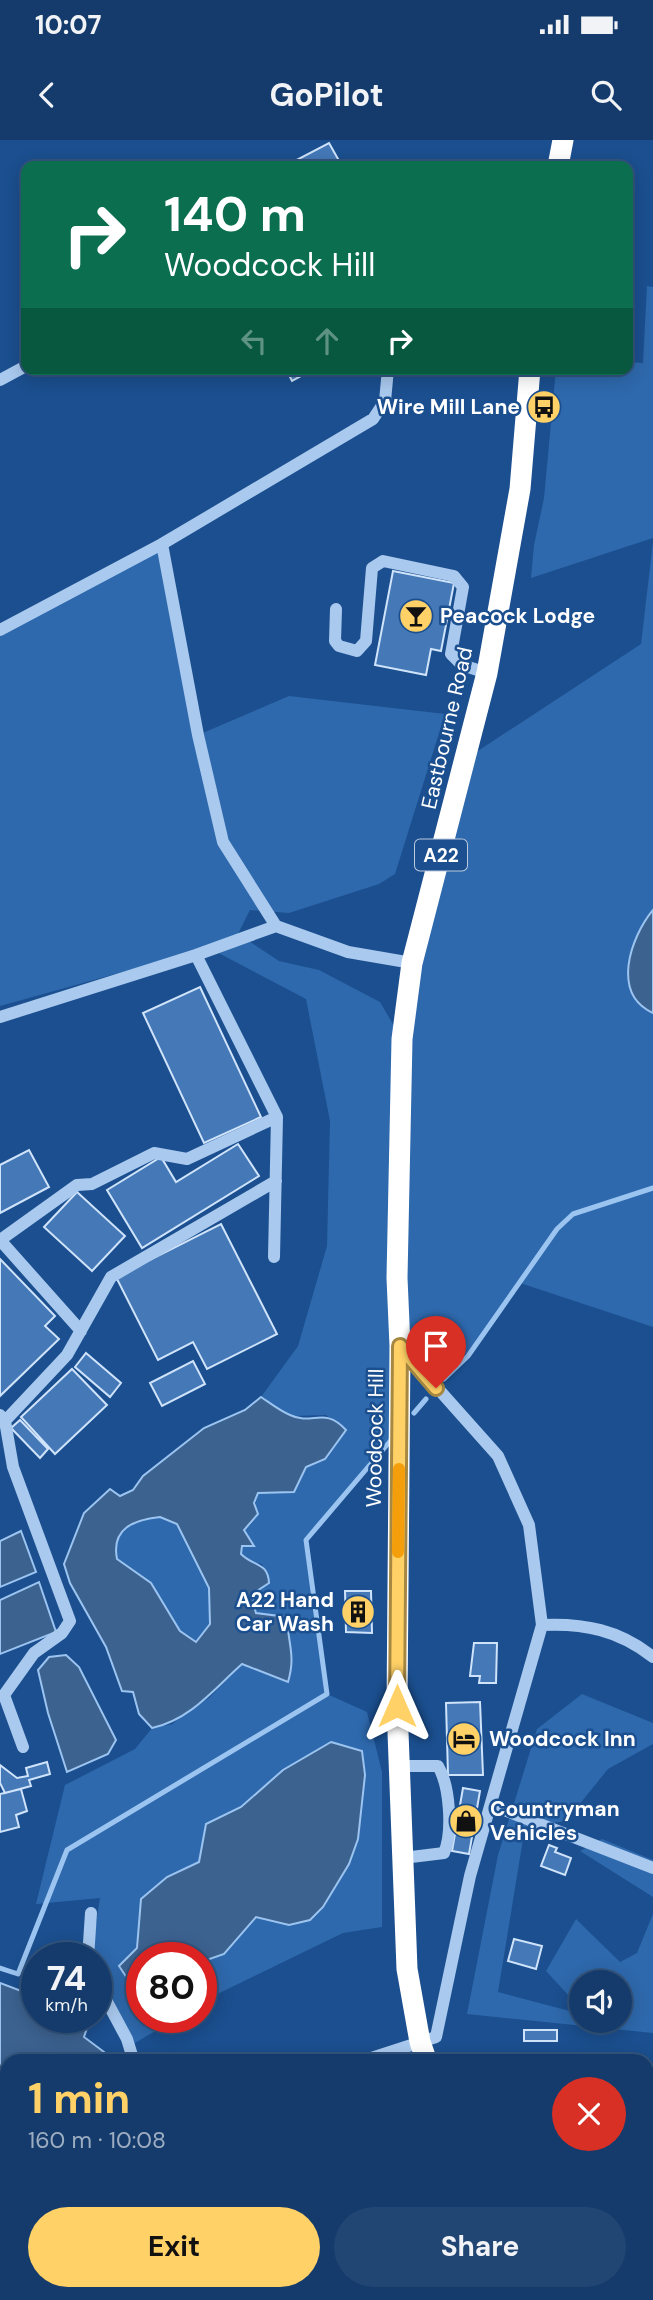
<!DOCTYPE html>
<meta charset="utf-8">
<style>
body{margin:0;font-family:"DM Sans",sans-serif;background:#214673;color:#f1f3f6;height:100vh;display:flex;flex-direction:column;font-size:26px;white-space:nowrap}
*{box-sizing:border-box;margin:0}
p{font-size:23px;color:#9dadc1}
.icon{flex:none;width:38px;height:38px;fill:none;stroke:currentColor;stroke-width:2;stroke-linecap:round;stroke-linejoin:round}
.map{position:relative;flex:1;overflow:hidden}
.panel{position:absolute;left:0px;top:1914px;width:654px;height:247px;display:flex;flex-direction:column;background:#143b6b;border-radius:21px 21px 0 0;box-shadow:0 4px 18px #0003,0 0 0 2px #33557e}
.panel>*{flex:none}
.banner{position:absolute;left:21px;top:21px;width:612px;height:214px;border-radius:14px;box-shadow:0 4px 18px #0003,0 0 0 2px #33557e;background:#0b6e4f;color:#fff;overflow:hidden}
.fabs{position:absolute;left:569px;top:1830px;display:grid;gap:14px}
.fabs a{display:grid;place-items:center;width:63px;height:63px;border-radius:50%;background:#143b6b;box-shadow:0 4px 18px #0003,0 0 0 2px #33557e;font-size:35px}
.speed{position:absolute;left:21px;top:1802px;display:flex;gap:14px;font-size:35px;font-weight:700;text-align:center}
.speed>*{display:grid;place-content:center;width:91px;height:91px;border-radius:50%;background:#143b6b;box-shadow:0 4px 18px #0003,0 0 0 2px #33557e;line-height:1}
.speed small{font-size:18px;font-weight:400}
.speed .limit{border:10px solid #d22;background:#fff;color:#111}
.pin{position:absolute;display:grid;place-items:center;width:60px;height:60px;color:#fff;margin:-72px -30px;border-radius:50% 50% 50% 0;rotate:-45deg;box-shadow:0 0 7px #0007}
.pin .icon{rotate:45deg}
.me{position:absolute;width:77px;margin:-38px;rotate:0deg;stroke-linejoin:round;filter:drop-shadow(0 0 5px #0008)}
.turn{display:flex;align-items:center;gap:24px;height:147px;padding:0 28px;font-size:32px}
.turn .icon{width:91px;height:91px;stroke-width:2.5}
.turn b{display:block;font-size:49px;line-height:60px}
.lanes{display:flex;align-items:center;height:66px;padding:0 28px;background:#0003;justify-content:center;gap:35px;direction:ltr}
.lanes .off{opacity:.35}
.round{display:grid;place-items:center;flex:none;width:74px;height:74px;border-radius:37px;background:#214673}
.overview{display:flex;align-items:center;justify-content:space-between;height:119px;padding:0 28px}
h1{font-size:42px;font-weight:700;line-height:52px;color:#ffd166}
.cta{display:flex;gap:14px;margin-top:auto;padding:14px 28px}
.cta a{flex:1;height:80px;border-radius:42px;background:#ffd166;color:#111;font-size:28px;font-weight:700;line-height:80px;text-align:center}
.cta a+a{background:#214673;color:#f1f3f6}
.status{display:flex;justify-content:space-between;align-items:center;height:49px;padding:0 35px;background:#143b6b;direction:ltr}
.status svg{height:19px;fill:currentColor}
header{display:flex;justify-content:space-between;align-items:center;height:91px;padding:0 28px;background:#143b6b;font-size:32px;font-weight:700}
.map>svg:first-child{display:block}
.green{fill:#2e69ad}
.water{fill:#3c6290;stroke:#9cc4f0;stroke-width:2;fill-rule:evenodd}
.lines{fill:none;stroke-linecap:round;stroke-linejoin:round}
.stream{stroke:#9cc4f0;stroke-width:5}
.building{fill:#4478b7;stroke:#cfe3fa;stroke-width:2}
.minor{stroke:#a9c9ee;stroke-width:12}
.highway{stroke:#fff;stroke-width:21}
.route-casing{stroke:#a68842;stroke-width:18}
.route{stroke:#ffd166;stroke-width:12}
.slow{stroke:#f59e0b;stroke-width:12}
.labels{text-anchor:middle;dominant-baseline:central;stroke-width:5;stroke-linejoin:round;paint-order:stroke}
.shield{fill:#1b4f8f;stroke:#bbcadd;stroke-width:2}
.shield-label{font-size:19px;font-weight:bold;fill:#fff}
.poi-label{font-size:21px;font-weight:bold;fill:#fff;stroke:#1b4f8f;text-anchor:start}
.street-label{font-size:21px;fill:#fff;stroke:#1b4f8f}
</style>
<div class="status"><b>10:07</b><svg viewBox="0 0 49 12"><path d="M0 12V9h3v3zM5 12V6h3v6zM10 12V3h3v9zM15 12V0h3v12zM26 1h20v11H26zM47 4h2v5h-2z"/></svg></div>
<header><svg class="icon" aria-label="back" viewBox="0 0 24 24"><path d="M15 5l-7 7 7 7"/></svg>GoPilot<svg class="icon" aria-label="search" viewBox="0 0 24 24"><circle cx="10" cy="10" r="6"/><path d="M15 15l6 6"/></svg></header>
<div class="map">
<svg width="653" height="2160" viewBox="0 0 653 2160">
<rect width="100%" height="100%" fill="#1b4f8f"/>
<!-- green -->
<path class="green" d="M647,146L653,147V398L531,438L534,405L544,358L556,229L628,230L629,222L643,223Z
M653,402V770C631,798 611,854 653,873V1187L520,1143L468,1216L436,1248L401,1207L393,1298L306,1401L327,1554L367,1572L382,1632V1787L343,1793L201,1862V1822L224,1814L256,1777L289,1785L323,1767L349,1723L358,1699L365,1635L331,1602L283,1630L241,1667L206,1684L199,1722L167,1737L141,1759L137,1808L127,1838L142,1836V1878H177L135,1903L96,1826V1818L91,1817L100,1758L36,1764L65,1645L135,1609L152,1588L173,1584L185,1571L209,1558L242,1524L288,1542C296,1514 288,1505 287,1478L257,1473L253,1462L257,1451L269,1443L262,1424L249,1421L241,1414L242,1406L253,1405L244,1390L251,1384L258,1353C281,1348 296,1353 306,1327L325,1319L346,1290L326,1275L291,1276L261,1257L298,1206L327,1106L330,981L306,859L209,808L0,866V484L162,404L198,595L289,556L445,574L395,734L379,744L289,773L250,770L238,794L279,821L319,830L380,862L401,898L467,618L641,504Z
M160,1377L177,1384L209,1448L210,1484L196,1503L180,1491L151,1443L117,1419C111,1388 134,1380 160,1377Z
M582,1554L653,1583V1604L608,1629L566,1681L525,1687L498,1852L581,1874V1881H620V1843H581V1869L546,1831L576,1779L620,1822L637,1813L653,1774V1893L467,1874L498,1715L537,1589Z
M602,1699L653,1720V1757L580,1711Z"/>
<!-- water -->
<path class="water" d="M653,770V873C611,854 630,798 653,770Z
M261,1257C270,1263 280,1271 290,1275C313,1286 324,1266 346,1290L325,1319L306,1327L294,1352L258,1353L254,1363L258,1374L244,1390L254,1406H242L241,1414C254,1427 268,1422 269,1443L257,1451L253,1462L256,1473L287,1477C288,1505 296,1515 288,1542L242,1524C214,1549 190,1580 152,1588L139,1574L133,1552L122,1551L106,1507L70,1443L64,1424L84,1373L110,1349L120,1356L133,1350L143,1336L204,1288L245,1270ZM160,1377L177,1384L209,1448L210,1484L196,1502L180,1491L151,1443L117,1419C111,1388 134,1380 160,1377Z
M21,1391L36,1432L0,1447V1401Z
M39,1442L56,1492L0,1514V1460Z
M66,1515L79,1527L116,1600L108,1614L67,1632L48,1573L38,1530L49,1517Z
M331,1602L362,1611L365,1635L358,1699L349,1724L323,1767L310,1780L289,1785L256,1777L224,1814L201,1822V1818H142V1836L127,1838L119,1826L137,1808L141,1759L167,1737L199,1722L206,1684L241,1667L283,1630Z
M0,1843L37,1857V1878H86L89,1882L84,1897L116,1921L7,1922V2023L0,2022Z"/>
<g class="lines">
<!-- stream -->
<path class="stream" d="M444,1239L468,1216L557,1089L573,1074L653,1048
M414,1273L426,1259
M0,1828L18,1834L67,1710L327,1554L306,1400L392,1299"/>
</g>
<!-- building -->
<path class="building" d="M329,3L342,26H288L287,25Z
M286,229H314L292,241Z
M393,431L454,443L441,511L431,509L426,535L375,525Z
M200,847L261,977L204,1003L143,873Z
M238,1004L259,1036L142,1108L107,1050L161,1017L176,1042Z
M29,1010L49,1047L0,1073V1025Z
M77,1052L125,1096L92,1131L44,1087Z
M221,1084L277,1194L207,1229L193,1202L158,1220L116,1137Z
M0,1119L55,1176L45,1186L59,1199L0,1256Z
M86,1213L121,1243L110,1257L75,1227Z
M193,1221L205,1244L162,1266L150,1243Z
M72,1229L107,1265L55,1314L21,1277Z
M20,1280L48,1309L40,1318L11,1288Z
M345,1451H371L372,1493L346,1492Z
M474,1503H497L496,1543H479L480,1536H470Z
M480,1562L483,1635H448L446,1563Z
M47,1622L50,1634L29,1640L31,1646L5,1653L0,1643V1625L17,1638L28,1636L26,1628Z
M463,1648L480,1651L469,1714L452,1711Z
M21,1649L27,1671L16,1675L19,1687L0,1692V1654Z
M549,1705L557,1708L555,1712L571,1718L565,1735L541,1726Z
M514,1799L542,1806L536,1829L508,1821Z
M524,1890H557V1901H524Z
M516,1913H543V1922H517Z"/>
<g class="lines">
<!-- minor -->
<path class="minor" d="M0,240L26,226
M162,404L373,279L385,261L388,229
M336,469L335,501L339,506L357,511L366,501L372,428L383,421L454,436L463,447L451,514L462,525L487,533
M0,490L162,404L198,595L223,702L276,786L348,812L412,823
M0,877L196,815
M274,1117L277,977L196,815L276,786
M81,1191L0,1100L77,1045L92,1044L154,1013L187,1019L277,977
M0,1275L5,1281L67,1215L111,1137L276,1041
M5,1281L13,1327L70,1481L62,1493L34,1513L4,1555L23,1607
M542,1485C584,1483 619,1490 653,1517
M400,1626H438C450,1646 453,1692 444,1713L403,1718
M491,1665L653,1728
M88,1818L91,1773
M96,1841L127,1899L134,1922
M359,1922L436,1897L470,1736L542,1485L529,1385L498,1316L400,1206
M0,2074L7,2073"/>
<!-- highway -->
<path class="highway" d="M558,26L563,0
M427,1922L420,1902L407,1829L397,1566L400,1206L397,1138L402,899L412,823L487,533L520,349L530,229
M559,2154L562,2160"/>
</g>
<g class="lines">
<!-- route casing -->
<g class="route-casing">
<path id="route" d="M397,1566L400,1206L436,1248"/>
</g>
<!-- route -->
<use href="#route" class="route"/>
<!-- slow -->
<path class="slow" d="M398,1412L399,1329"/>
</g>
<!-- icons -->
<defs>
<g id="bus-disc" transform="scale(1.75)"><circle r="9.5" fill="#ffd166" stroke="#1b4f8f"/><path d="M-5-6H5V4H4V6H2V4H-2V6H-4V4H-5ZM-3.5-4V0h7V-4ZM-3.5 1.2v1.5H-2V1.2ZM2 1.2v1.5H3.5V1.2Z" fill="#111"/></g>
<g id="bar-disc" transform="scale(1.75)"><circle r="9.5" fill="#ffd166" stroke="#1b4f8f"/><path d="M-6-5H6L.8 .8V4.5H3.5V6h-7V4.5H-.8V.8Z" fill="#111"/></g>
<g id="building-disc" transform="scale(1.75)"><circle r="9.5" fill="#ffd166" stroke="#1b4f8f"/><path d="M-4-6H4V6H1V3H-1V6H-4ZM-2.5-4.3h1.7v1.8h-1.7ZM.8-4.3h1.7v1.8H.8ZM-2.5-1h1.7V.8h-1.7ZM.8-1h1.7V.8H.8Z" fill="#111"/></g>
<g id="hotel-disc" transform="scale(1.75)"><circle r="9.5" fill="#ffd166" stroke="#1b4f8f"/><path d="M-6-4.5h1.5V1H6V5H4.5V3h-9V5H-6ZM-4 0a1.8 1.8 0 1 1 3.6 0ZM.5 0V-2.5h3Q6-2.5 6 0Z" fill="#111"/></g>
<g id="shop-disc" transform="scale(1.75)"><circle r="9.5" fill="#ffd166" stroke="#1b4f8f"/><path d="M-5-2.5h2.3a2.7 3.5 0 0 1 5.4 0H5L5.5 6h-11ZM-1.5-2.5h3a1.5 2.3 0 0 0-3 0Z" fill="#111"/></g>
</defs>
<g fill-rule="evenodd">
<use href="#bus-disc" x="544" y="267"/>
<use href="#bar-disc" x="416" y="476"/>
<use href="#building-disc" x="358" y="1472"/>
<use href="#hotel-disc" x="464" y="1599"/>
<use href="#shop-disc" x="466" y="1681"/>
</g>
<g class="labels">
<!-- shield labels -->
<rect class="shield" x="415" y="699.5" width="52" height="31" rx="5"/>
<g class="shield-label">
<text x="441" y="715">A22</text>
</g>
<!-- poi labels -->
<g class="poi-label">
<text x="520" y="267" text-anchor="end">Wire Mill Lane</text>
<text x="440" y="476">Peacock Lodge</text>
<text x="334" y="1460" text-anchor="end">A22 Hand<tspan x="334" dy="24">Car Wash</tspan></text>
<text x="489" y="1599">Woodcock Inn</text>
<text x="490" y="1669">Countryman<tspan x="490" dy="24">Vehicles</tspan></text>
</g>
<!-- street labels -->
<g class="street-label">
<text transform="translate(447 588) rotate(-77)">Eastbourne Road</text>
<text transform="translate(375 1298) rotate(-89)">Woodcock Hill</text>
</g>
</g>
</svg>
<div class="fabs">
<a><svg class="icon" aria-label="sound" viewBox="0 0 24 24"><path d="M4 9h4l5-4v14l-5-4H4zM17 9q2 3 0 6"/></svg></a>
</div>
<div class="speed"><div>74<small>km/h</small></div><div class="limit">80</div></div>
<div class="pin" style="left:436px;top:1248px;background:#d93025"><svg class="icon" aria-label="arrive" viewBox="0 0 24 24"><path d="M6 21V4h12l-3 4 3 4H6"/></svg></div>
<svg class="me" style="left:397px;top:1566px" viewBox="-20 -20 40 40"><path d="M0-17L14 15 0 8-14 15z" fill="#ffd166" stroke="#fff" stroke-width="4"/></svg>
<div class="banner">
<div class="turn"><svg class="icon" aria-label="right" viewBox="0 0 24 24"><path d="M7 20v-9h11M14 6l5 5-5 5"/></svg><div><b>140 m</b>Woodcock Hill</div></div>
<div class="lanes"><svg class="icon off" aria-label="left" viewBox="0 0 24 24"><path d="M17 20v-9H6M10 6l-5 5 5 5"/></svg><svg class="icon off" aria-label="ahead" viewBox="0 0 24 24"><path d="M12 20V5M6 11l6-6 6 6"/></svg><svg class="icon" aria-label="right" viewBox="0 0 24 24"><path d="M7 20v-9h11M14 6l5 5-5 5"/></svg></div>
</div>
<section class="panel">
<div class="overview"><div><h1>1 min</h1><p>160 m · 10:08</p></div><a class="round" style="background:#d93025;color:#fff"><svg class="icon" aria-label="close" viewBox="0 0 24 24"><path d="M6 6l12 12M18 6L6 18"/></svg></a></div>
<div class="cta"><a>Exit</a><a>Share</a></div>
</section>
</div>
